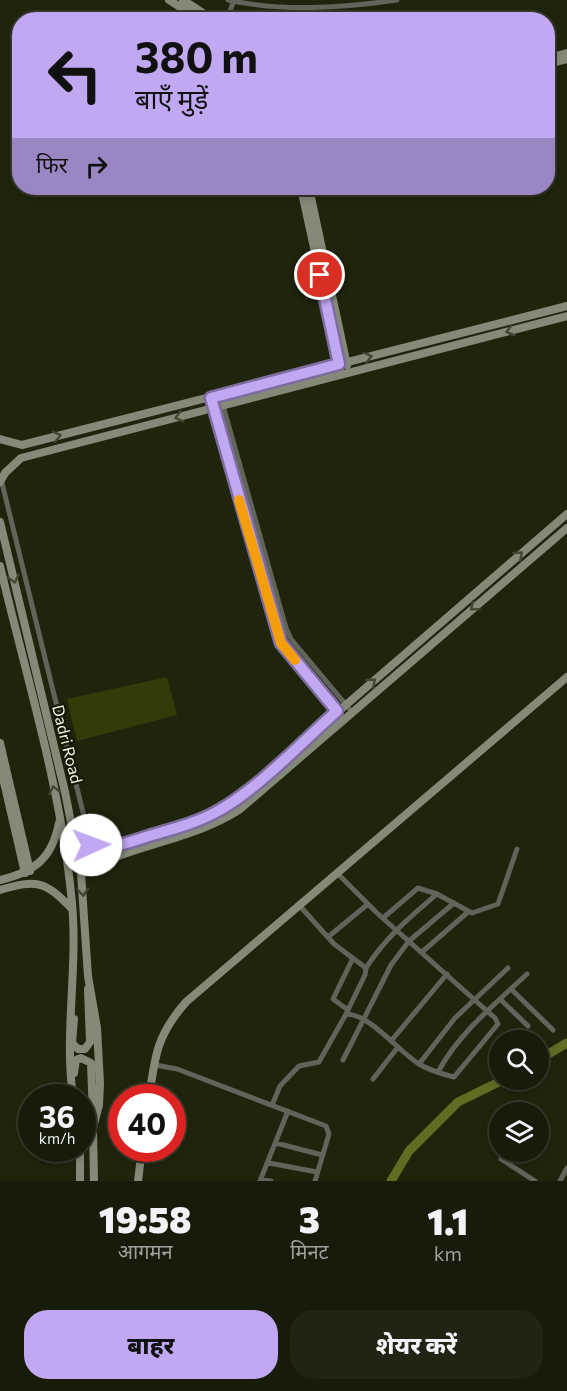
<!DOCTYPE html>
<html lang="hi">
<meta charset="utf-8">
<style>
body{margin:0;font-family:Commissioner,"Noto Sans Devanagari",sans-serif;background:#202413;color:#f1f3f6;height:100vh;display:flex;flex-direction:column;font-size:22px;white-space:nowrap}
*{box-sizing:border-box;margin:0}
p{font-size:20px;color:#9ea19c}
.icon{flex:none;width:33px;height:33px;fill:none;stroke:currentColor;stroke-width:2;stroke-linecap:round;stroke-linejoin:round}
.map{position:relative;height:1181px;overflow:hidden}
.drawer{display:flex;flex-direction:column;background:#171b0a;flex:1}
.drawer>*{flex:none}
.hud{position:absolute;left:12px;top:12px;width:543px;height:183px;border-radius:24px;box-shadow:0 3px 9px #0003,0 0 0 2px #36392b;background:#c1a8f3;color:#111;overflow:hidden}
.fabs{position:absolute;left:489px;top:1030px;display:grid;gap:12px}
.fabs a{display:grid;place-items:center;width:60px;height:60px;border-radius:50%;background:#171b0a;box-shadow:0 3px 9px #0003,0 0 0 2px #36392b;font-size:30px}
.speed{position:absolute;left:18px;top:1084px;display:flex;gap:12px;font-size:30px;font-weight:700;text-align:center}
.speed>*{display:grid;place-content:center;width:78px;height:78px;border-radius:50%;background:#171b0a;box-shadow:0 3px 9px #0003,0 0 0 2px #36392b;line-height:1}
.speed small{font-size:15px;font-weight:400}
.speed .limit{border:9px solid #d22;background:#fff;color:#111}
.pin{position:absolute;display:grid;place-items:center;width:51px;height:51px;color:#fff;margin:-26px;border:3px solid #fff;border-radius:50%;box-shadow:0 2px 6px #0007}
.me{position:absolute;width:66px;margin:-33px;rotate:88deg;stroke-linejoin:round;filter:drop-shadow(0 0 4px #0008)}
.turn{display:flex;align-items:center;gap:21px;height:126px;padding:0 24px;font-size:27px}
.turn .icon{width:78px;height:78px;stroke-width:2.5}
.turn b{display:block;font-size:42px;line-height:51px}
.then{display:flex;align-items:center;height:57px;padding:0 24px;background:#0003;gap:12px;font-size:22px}
.eta{display:flex;justify-content:space-evenly;align-items:center;height:102px;text-align:center}
.eta b{font-size:36px;font-weight:800;line-height:42px}
.cta{display:flex;gap:12px;margin-top:auto;padding:12px 24px}
.cta a{flex:1;height:69px;border-radius:24px;background:#c1a8f3;color:#111;font-size:24px;font-weight:800;line-height:69px;text-align:center}
.cta a+a{background:#202413;color:#f1f3f6}
.map>svg:first-child{display:block}
.green{fill:#333b08}
.lines{fill:none;stroke-linecap:round;stroke-linejoin:round}
.river{stroke:#5f6d23;stroke-width:9}
.street{stroke:#616459;stroke-width:5}
.secondary{stroke:#858a78;stroke-width:8}
.oneway{stroke:#424732}
.route-casing{stroke:#7d6d9e;stroke-width:15}
.route{stroke:#c1a8f3;stroke-width:10}
.slow{stroke:#f59e0b;stroke-width:10}
.labels{text-anchor:middle;dominant-baseline:central;stroke-width:4.5;stroke-linejoin:round;paint-order:stroke}
.street-label{font-size:16px;fill:#f0f4e5;stroke:#161a04}
</style>
<div class="map">
<svg width="567" height="1181" viewBox="0 0 567 1181">
<rect width="100%" height="100%" fill="#1f240d"/>
<!-- green -->
<path class="green" d="M167,677L177,715L77,741L67,699Z"/>
<g class="lines">
<!-- river -->
<path class="river" d="M538,1060L567,1043
M391,1181L409,1151L458,1102L503,1080"/>
<!-- street -->
<path class="street" d="M228,0C285,12 341,8 397,0
M227,20L234,0
M220,395L286,628L291,639L352,712
M211,398L261,581L281,643L344,719
M1,479L91,845
M299,905L334,944L366,968L365,975L346,1014
M383,918L418,888L437,894L472,913L498,904L517,849
M328,937L368,904
M422,952L468,912
M366,968C385,938 410,917 437,894
M511,989L553,1030
M500,999L528,1026
M348,1010L333,999L353,958
M391,1041L447,974
M343,1060L391,965L409,941L454,903
M419,1064L455,1018L508,968
M155,1065L177,1069L326,1126L329,1134L315,1181
M438,1072C459,1033 495,1004 527,974
M373,1079L398,1047
M272,1105L280,1086L299,1066L319,1062L346,1014C370,1014 399,1052 419,1064C429,1070 442,1074 454,1077L498,1024L495,1018L377,913L337,873
M276,1143L322,1155
M501,1159L535,1181
M269,1163L317,1172
M261,1180L271,1181
M260,1181L288,1111
M560,1181L567,1168"/>
<!-- secondary -->
<path class="secondary" d="M169,0L200,20
M183,0L214,20
M548,58L567,53
M548,64L567,59
M301,188L340,367
M309,188L347,365
M0,439L22,445L567,306
M0,482L5,473L21,458L567,316
M0,522L65,792L81,873L88,976L97,1028L100,1083L99,1105L93,1128L94,1181
M0,566C26,676 62,791 72,903C78,970 64,1032 73,1098
M0,743L30,871
M0,765L25,873
M75,837L102,848L133,841L201,819L220,811L259,780L567,514
M81,873C131,844 191,841 239,810L567,528
M0,880C34,872 52,859 59,823
M0,890C37,879 45,881 72,909
M74,1019L72,1043L78,1049H85L90,1042L88,989
M74,1073L76,1060L81,1058L91,1063L93,1117
M149,1098C155,1055 157,1035 186,1002L567,677
M80,1149V1181
M138,1181L142,1149"/>
</g>
<!-- one-way arrows -->
<defs><path id="oneway-chevron" d="M-2-3.5L2.5 0L-2 3.5" fill="none" stroke-width="1.6" stroke-linecap="round" stroke-linejoin="round" transform="scale(1.5)"/></defs>
<g class="oneway">
<use href="#oneway-chevron" transform="translate(510 331) rotate(165)"/>
<use href="#oneway-chevron" transform="translate(368 357) rotate(-14)"/>
<use href="#oneway-chevron" transform="translate(179 417) rotate(165)"/>
<use href="#oneway-chevron" transform="translate(57 436) rotate(-13)"/>
<use href="#oneway-chevron" transform="translate(519 555) rotate(-41)"/>
<use href="#oneway-chevron" transform="translate(14 579) rotate(76)"/>
<use href="#oneway-chevron" transform="translate(474 607) rotate(140)"/>
<use href="#oneway-chevron" transform="translate(372 682) rotate(-41)"/>
<use href="#oneway-chevron" transform="translate(54 790) rotate(-103)"/>
<use href="#oneway-chevron" transform="translate(83 892) rotate(85)"/>
</g>
<g class="lines">
<!-- route casing -->
<g class="route-casing">
<path id="route" d="M91,845C110,850 131,842 149,836C172,829 197,823 218,811C258,789 302,742 337,711L281,643L211,398L339,364L320,275"/>
</g>
<!-- route -->
<use href="#route" class="route"/>
<!-- slow -->
<path class="slow" d="M239,500L281,643L295,660"/>
</g>
<g class="labels">
<!-- street labels -->
<g class="street-label">
<text transform="translate(68 744) rotate(76)">Dadri Road</text>
</g>
</g>
</svg>
<div class="fabs">
<a><svg class="icon" aria-label="search" viewBox="0 0 24 24"><circle cx="10" cy="10" r="6"/><path d="M15 15l6 6"/></svg></a>
<a><svg class="icon" aria-label="layers" viewBox="0 0 24 24"><path d="M12 4l9 5-9 5-9-5zM3 14l9 5 9-5"/></svg></a>
</div>
<div class="speed"><div>36<small>km/h</small></div><div class="limit">40</div></div>
<div class="pin" style="left:320px;top:275px;background:#d93025"><svg class="icon" aria-label="arrive" viewBox="0 0 24 24"><path d="M6 21V4h12l-3 4 3 4H6"/></svg></div>
<svg class="me" style="left:91px;top:845px" viewBox="-20 -20 40 40"><circle r="19" fill="#fff"/><path d="M0-13L10 11 0 6-10 11z" fill="#c1a8f3"/></svg>
<div class="hud">
<div class="turn"><svg class="icon" aria-label="left" viewBox="0 0 24 24"><path d="M17 20v-9H6M10 6l-5 5 5 5"/></svg><div><b>380 m</b>बाएँ मुड़ें</div></div>
<div class="then">फिर<svg class="icon" aria-label="right" viewBox="0 0 24 24"><path d="M7 20v-9h11M14 6l5 5-5 5"/></svg></div>
</div>
</div>
<section class="drawer">
<div class="eta">
<div><b>19:58</b><p>आगमन</p></div>
<div><b>3</b><p>मिनट</p></div>
<div><b>1.1</b><p>km</p></div>
</div>
<div class="cta"><a>बाहर</a><a>शेयर करें</a></div>
</section>
